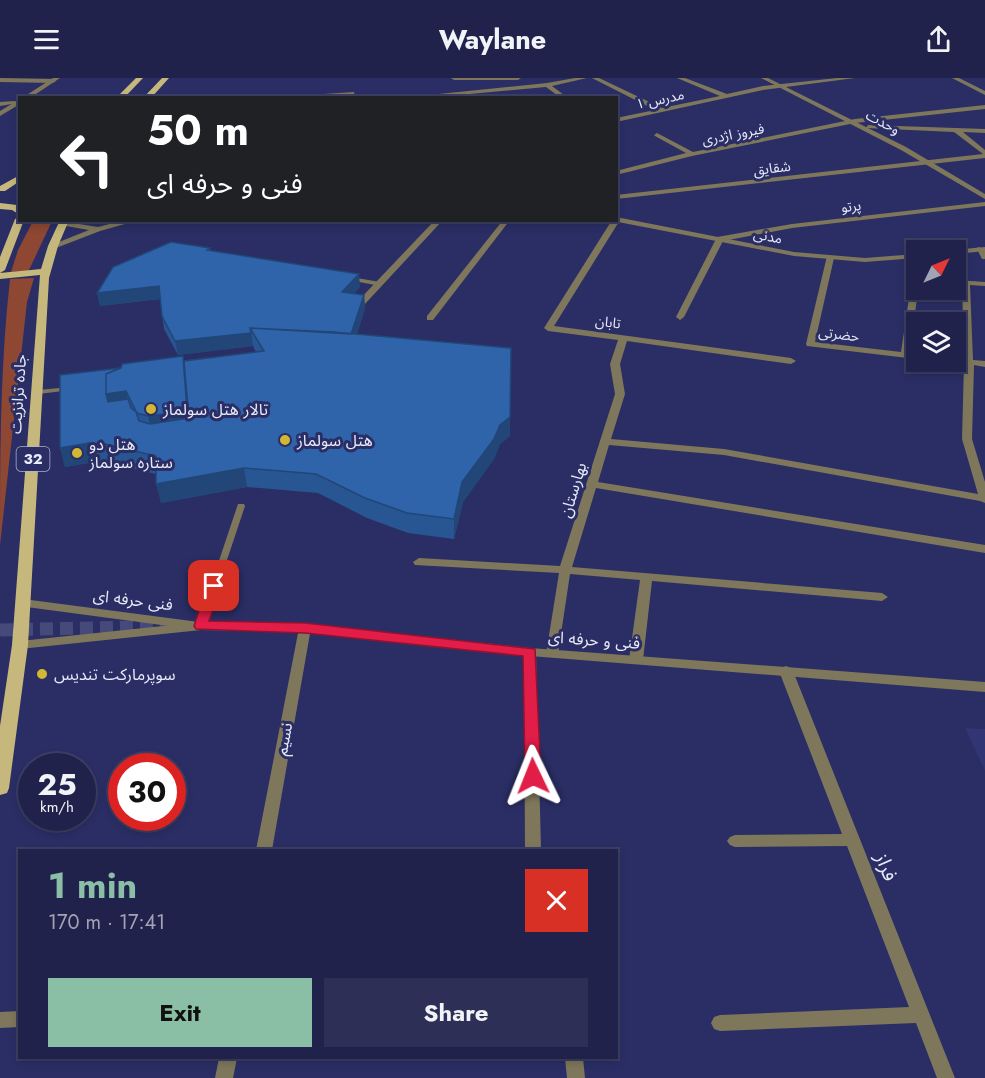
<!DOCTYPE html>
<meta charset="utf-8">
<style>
body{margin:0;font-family:Jost,"Noto Sans Arabic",sans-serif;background:#2d2f56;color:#f1f3f6;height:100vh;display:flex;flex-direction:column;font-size:22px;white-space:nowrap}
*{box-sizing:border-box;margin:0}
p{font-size:20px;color:#a2a4b5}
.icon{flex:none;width:33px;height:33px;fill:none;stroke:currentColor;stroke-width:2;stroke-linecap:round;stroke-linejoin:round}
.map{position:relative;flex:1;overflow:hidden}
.sheet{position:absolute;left:18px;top:771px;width:600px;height:210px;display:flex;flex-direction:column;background:#20224c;border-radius:0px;box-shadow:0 3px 9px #0003,0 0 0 2px #3d3f64}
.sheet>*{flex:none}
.guide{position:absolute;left:18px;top:18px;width:600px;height:126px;border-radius:0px;box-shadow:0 3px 9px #0003,0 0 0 2px #3d3f64;background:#202124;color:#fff;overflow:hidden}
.needle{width:39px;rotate:47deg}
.buttons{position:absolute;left:906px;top:162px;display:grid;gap:12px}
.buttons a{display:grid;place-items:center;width:60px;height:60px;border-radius:0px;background:#20224c;box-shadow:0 3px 9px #0003,0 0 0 2px #3d3f64;font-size:30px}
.speed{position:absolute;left:18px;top:675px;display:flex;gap:12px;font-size:30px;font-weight:700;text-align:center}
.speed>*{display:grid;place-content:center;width:78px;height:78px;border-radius:50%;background:#20224c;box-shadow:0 3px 9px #0003,0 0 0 2px #3d3f64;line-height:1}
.speed small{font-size:15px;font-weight:400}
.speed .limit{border:9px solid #d22;background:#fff;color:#111}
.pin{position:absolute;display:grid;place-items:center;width:51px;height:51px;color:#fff;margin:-26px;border-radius:12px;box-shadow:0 3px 9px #0006}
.me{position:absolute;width:66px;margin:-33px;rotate:358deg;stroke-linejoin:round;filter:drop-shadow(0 0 4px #0008)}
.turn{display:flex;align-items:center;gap:21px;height:126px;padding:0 30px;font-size:27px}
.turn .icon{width:78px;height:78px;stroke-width:2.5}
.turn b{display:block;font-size:42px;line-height:51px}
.round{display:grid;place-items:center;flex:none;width:63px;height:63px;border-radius:0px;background:#2d2f56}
.headline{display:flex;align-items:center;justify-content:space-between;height:102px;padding:0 30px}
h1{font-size:36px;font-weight:700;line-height:45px;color:#8abfa5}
.action{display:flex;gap:12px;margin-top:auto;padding:12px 30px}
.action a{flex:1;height:69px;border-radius:0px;background:#8abfa5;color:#111;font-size:24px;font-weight:700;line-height:69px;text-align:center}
.action a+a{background:#2d2f56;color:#f1f3f6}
header{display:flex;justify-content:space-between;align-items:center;height:78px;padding:0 30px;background:#20224c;font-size:27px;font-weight:700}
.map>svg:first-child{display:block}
.built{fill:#313573}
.green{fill:#8d4733}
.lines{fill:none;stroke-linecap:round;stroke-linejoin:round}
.tertiary-tunnel{stroke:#464a7b;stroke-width:13;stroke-dasharray:13 7;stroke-linecap:butt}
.service{fill:#7e775b;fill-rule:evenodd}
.minor{fill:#7e775b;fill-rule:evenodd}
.tertiary{fill:#7e775b;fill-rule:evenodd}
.primary{fill:#c6b87c;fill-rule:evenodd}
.wall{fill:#285692}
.shaded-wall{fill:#214677}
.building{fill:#2f64aa;stroke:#214677;stroke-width:1.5}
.route{fill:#e11d48;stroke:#92132f;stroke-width:1.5}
.poi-dot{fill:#d2b735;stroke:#2a2e65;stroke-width:2}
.labels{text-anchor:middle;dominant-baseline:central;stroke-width:6;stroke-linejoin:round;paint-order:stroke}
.far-street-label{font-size:14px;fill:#e8ebf9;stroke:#2a2e65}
.shield{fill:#2a2e65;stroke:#afb2cd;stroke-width:1.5}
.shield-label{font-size:15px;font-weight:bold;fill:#e8ebf9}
.street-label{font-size:16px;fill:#e8ebf9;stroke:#2a2e65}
.poi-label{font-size:16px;fill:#e8ebf9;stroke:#2a2e65;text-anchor:start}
.near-street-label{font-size:20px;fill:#e8ebf9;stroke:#2a2e65}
</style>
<header><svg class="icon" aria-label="menu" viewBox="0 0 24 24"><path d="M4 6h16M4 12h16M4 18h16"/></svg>Waylane<svg class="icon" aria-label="share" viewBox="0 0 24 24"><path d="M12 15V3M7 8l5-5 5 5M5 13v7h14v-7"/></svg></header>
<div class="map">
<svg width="985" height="1000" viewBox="0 0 985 1000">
<rect width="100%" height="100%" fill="#2a2e65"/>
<!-- built -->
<path class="built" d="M965,650L985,651V693Z"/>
<!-- green -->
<path class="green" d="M33,143H52L30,190L28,193L11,194L18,172Z
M34,200L27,224L0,467C0,378 0,290 10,201Z"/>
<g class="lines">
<!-- tertiary-tunnel -->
<path class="tertiary-tunnel" d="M0,552L179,548"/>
<!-- service -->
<path class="service" d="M351,199L380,204L383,206L380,208L349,202L348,201Z
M70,309L72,310V312L38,316L35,314L38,312Z
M238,426H244L245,428L205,548L204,550H198L197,548Z"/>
<!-- minor -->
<path class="minor" d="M0,0L53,1L56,3L53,5L0,4Z
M451,0H521L518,2H454Z
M575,0H587L552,8L568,20H561L546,9L427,20H399L547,5Z
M592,0H599L662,30L720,18L677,0H685L727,16L763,8L837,0H855L763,12L616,44V40L655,32Z
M952,0H959L985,13V17Z
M354,14L355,20H349V17L264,20Z
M0,24L15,23L18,25L0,28Z
M985,27V31L855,45L692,78L616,97V93L686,75L655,58L654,57L657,55L693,74L855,41Z
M868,47L985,51V55L963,54L985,72V80L616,121V117L983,76L954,54L866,50Z
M985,124V128L792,150L723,163L684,239L680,242L676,239L717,159L792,146Z
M616,140L620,142L554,248L791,280L796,283L791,286L627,263L620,286L625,316L611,361L724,371L978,416L962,361L964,286L952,284H956V279L964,280L962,207L956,206V202L985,204V208L970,207L973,282L985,283V289L974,287L972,361L985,404V425L980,423L724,377L609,367L598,404L985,467V475L596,410L572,489L882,515L888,519L882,523L652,503L643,582L641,585H631L629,582L640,502L570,496L558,576L557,579H547L546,576L559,495L415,487L413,484L419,480L560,488L615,316L610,286L618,262L548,253L544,250L612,142H616Z
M435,142H443L364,227H358V223Z
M503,142H510L433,242H427V238Z
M978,169L985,171V181H982L977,171Z
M827,178L834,180L815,264L901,274L912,200L916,198V212H918L910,275H916V281L807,268L806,266Z
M23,521L199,544L205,548L199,552L19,528L17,525Z
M305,546L311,550L272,772H256L299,550Z
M530,570L535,571L536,574L541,772H525L524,574L525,571Z
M786,588L791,590L793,593L955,1000H937L916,945L720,953L714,951L711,945L714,939L720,937L909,929L847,768L735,769L730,767L727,763L730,759L735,757L842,756L779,593L781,590Z
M20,933V949L0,950V934Z
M219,980H237L233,1000H215Z
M565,980H583L585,1000H567Z"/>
<!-- tertiary -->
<path class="tertiary" d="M53,0H60L30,20H22Z
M761,0H768L906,69L985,116V121L901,72Z
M20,21V26L0,38V33Z
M616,139L794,174L865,180L916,176V180L865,184L794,178L613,143L616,142Z
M125,142H139L100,153L56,170L49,168L89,152L60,147V143L98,149Z
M985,169V173L956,176V172H953Z
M201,544L305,546L530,570L985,604V614L530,578L305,554L201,552L20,571L14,567L20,563Z"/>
<!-- primary -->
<path class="primary" d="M136,0H143L124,20H116Z
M162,0H169L151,20H143Z
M20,97V103L5,113H0V108Z
M0,125L17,127L20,137L12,132L0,131Z
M20,138V142H24L5,192L0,195L41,191L48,168L60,142H69L58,168L49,200L28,567L9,710L7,715L0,717V648L12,567L40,197L0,201V179L15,141Z"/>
</g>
<!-- wall -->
<path class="wall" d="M210,170V173L360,209L354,215L364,217L365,230L357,256L510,358L500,366L494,381L463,424L454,461L408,455L367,440L318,415L247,409L161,425L156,396L109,385L94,384L65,389L60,370V297L256,274L253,268L178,277L164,251L160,221L100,228L97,215Z"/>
<!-- shaded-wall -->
<path class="shaded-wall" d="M359,196L360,209L343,227L342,214Z
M159,208L161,221L100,228L97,215Z
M364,217L365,230L351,273L350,259Z
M251,255L253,268L178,277L175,263Z
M183,278L193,359L154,365L148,338L128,312L127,316L132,340L113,342L106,316Z
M510,339V358L500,366L494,381L463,424L454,461V441L462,404L500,347Z
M89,365L94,384L65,389L60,370Z
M244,390L247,409L161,425L156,406Z"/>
<!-- building -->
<path class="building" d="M171,164L210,170L207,172L359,196L342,214L364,217L351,256L250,250L251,255L175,263L162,238L159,208L97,215L113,189Z
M250,250L334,254L511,270L510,339L500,347L494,361L462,404L454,441L407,435L365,420L316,396L244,390L156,406V378L105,366L89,365L60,370V297L120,290L106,296V316L108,324L128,321L131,330L136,334L139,343L150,346L189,340L184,283L264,273Z
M183,278L187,333L148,338L137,335L126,313L106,316V296L121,290L122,286Z"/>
<!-- route -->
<path class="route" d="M214,503L221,508L209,543L305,545L535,571L541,698L539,702H527L525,698L523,578L305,555L196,551L194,548L207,508Z"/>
<!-- markers -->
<g class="poi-dot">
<circle cx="151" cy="331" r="6"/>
<circle cx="285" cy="362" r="6"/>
<circle cx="77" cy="375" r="6"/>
<circle cx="42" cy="596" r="6"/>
</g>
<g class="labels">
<!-- far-street labels -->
<g class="far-street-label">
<text transform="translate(660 21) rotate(-12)">مدرس ۱</text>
<text transform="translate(883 44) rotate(28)">وحدت</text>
<text transform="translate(733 56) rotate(-11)">فیروز اژدری</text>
<text transform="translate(772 90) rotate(-7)">شقایق</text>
<text transform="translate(851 128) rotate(-7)">پرتو</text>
<text transform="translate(768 158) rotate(11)">مدنی</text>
<text transform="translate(608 244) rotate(7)">تابان</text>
<text transform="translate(839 256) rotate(7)">حضرتی</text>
</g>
<!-- shield labels -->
<rect class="shield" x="16.5" y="369" width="33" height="24" rx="4.5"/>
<g class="shield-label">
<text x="33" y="381">32</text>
</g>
<!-- street labels -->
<g class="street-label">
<text transform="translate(18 316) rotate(-86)">جاده ترانزیت</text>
<text transform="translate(573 412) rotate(-73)">بهارستان</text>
<text transform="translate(133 522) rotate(7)">فنی حرفه ای</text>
<text transform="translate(594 562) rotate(4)">فنی و حرفه ای</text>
<text transform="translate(284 661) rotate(-80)">نسيم</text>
</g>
<!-- poi labels -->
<g class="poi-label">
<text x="163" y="331">تالار هتل سولماز</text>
<text x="297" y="362">هتل سولماز</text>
<text x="89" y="366">هتل دو<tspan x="89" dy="18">ستاره سولماز</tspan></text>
<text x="54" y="596">سوپرمارکت تندیس</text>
</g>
<!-- near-street labels -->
<g class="near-street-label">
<text transform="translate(886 789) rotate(68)">فراز</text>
</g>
</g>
</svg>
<div class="buttons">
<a><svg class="needle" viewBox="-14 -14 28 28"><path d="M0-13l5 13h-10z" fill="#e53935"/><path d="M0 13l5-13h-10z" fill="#a2a4b5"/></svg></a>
<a><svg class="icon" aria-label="layers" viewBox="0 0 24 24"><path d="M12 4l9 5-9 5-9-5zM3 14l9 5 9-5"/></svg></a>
</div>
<div class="speed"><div>25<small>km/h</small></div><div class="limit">30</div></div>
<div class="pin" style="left:214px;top:508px;background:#d93025"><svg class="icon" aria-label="arrive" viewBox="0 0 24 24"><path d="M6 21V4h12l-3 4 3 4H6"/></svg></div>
<svg class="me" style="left:533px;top:698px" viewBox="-20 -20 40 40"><path d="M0-17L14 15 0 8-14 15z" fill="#e11d48" stroke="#fff" stroke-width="4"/></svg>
<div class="guide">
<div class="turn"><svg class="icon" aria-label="left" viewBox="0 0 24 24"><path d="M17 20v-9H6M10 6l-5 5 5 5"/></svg><div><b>50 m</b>فنی و حرفه ای</div></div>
</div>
<section class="sheet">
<div class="headline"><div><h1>1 min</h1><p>170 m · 17:41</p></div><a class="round" style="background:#d93025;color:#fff"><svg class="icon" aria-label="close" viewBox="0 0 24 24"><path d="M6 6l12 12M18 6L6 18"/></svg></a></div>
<div class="action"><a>Exit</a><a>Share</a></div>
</section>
</div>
